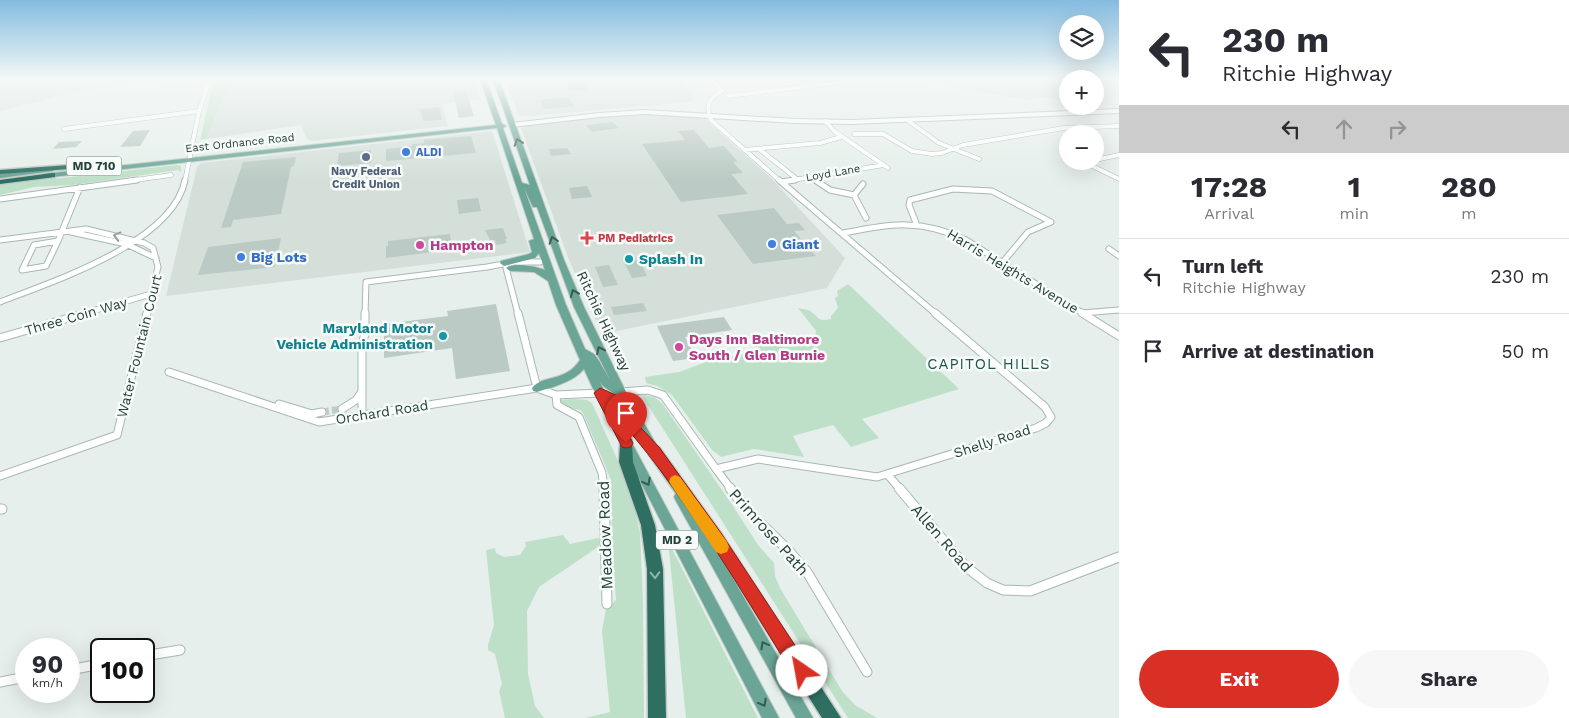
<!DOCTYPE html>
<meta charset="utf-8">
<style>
body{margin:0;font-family:"Work Sans",sans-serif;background:#f7f7f7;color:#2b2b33;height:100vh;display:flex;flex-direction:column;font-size:19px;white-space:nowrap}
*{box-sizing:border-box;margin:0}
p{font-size:16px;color:#7c7c81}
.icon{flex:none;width:28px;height:28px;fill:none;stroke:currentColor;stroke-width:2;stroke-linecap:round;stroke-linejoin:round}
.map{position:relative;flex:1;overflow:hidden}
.sheet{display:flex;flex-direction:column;background:#fff;width:450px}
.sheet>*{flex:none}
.hud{background:#fff;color:#2b2b33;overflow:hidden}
.tools{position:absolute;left:1059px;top:15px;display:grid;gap:10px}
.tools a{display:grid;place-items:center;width:45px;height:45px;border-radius:50%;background:#fff;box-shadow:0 5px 20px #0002;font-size:25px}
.speed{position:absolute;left:15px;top:638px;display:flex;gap:10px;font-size:25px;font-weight:700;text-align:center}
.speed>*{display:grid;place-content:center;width:65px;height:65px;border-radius:50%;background:#fff;box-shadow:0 5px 20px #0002;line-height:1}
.speed small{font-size:12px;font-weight:400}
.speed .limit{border:2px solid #111;border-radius:8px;background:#fff;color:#111}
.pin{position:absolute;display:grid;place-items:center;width:42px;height:42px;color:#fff;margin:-51px -21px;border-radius:50% 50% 50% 0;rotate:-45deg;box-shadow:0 0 5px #0007}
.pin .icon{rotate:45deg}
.me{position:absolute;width:55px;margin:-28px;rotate:327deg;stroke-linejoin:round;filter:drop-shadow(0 0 4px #0008)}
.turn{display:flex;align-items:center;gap:18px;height:105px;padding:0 20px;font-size:22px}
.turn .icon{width:65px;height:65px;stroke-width:2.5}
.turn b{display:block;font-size:35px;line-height:42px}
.lanes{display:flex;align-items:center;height:48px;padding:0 20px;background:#0003;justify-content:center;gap:25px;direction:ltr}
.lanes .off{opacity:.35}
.eta{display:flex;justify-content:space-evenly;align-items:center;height:85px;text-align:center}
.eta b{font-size:30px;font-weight:700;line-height:35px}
.action{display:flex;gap:10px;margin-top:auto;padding:10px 20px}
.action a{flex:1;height:58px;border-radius:30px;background:#d93025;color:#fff;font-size:20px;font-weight:700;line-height:58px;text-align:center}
.action a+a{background:#f7f7f7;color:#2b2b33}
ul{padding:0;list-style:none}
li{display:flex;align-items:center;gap:15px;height:75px;padding:0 20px;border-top:1px solid #e1e1e2}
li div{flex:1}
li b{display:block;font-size:19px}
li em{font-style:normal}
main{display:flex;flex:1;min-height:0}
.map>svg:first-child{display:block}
.built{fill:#d4dfda}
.green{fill:#bfe0c8}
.building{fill:#bbcac4}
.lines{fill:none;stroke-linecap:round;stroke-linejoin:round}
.minor-tunnel{stroke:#bfccc8;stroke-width:7;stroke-dasharray:7 3;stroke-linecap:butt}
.minor-far3-casing{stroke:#a8b8b2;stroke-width:5}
.minor-far2-casing{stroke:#a8b8b2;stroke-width:7}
.minor-far1-casing{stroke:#a8b8b2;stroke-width:9}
.minor-casing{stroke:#a8b8b2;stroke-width:11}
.secondary-casing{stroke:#a4bbb3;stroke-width:2}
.primary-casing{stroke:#c2cac8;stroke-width:2}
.motorway-casing{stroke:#c2cac8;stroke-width:3}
.minor-far3{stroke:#fff;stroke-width:4}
.minor-far2{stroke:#fff;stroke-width:5}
.minor-far1{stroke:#fff;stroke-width:7}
.minor{stroke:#fff;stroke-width:9}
.secondary{fill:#fff;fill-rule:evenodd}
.primary{fill:#6aa596;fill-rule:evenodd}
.motorway{fill:#2f6f62;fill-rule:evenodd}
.oneway{stroke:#365b51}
.oneway2{stroke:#92a09c}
.oneway3{stroke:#93b5ae}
.route{fill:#d93025;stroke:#8d1f18}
.slow{fill:#f59e0b}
.shop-dot{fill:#3f7fe0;stroke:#f7fbf9;stroke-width:2}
.service-dot{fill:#5c6f8a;stroke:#f7fbf9;stroke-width:2}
.health-dot{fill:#e0444e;stroke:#f7fbf9;stroke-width:2}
.hotel-dot{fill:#d1479c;stroke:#f7fbf9;stroke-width:2}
.culture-dot{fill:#0f9aa8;stroke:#f7fbf9;stroke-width:2}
.labels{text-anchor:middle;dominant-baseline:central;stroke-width:5;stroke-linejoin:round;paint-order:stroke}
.far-street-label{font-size:11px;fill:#24423a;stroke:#f7fbf9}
.far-shop-label{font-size:11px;font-weight:bold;fill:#366cbe;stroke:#f7fbf9;text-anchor:start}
.far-service-label{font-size:11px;font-weight:bold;fill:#4e5e75;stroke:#f7fbf9}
.far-health-label{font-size:11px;font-weight:bold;fill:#be3a42;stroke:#f7fbf9;text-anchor:start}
.shield{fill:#f7fbf9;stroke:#637a73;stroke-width:1}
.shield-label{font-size:12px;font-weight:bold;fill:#24423a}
.shop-label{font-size:14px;font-weight:bold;fill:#366cbe;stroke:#f7fbf9;text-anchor:start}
.hotel-label{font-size:14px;font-weight:bold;fill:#b23c85;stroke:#f7fbf9;text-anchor:start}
.culture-label{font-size:14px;font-weight:bold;fill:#0d838f;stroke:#f7fbf9;text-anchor:start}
.street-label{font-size:14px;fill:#24423a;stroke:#f7fbf9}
.neighbourhood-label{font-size:15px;letter-spacing:1px;fill:#1f5548;stroke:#f7fbf9}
.near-street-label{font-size:16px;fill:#24423a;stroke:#f7fbf9}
</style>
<main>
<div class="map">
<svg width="1119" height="718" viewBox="0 0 1119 718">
<rect width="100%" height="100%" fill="#e6efeb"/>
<!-- built -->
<path class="built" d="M0,79H174L87,89L0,111Z
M231,79H475L481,99L442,104L448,126L311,141L307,139L301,125L206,139Z
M504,79H678L693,94L692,102L530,116L519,115Z
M931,79H1067V102L1046,97L1026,100L927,81Z
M625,114H665L705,119L771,178L845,258L827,288L602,334L569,260L521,128L532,124Z
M492,131L530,252L166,296L197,167L201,163Z"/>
<!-- green -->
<path class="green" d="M214,79H231L206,139L200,140Z
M177,165L181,166V172L178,170L72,185L34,187L0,195V185Z
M848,284L959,389L862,419L879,438L851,447L833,425L793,436L804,457L754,449L721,457L712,450L672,395L657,386L646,383L645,377L679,372L711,360L750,353L756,351L753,345L803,342L814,339L816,331L798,308C801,309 807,309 810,311C820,317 816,322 831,319V316L838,308L835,298L838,296L837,291Z
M645,395L654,397L662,403L733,506L758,545L774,563L775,576L780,588L842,691L855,705L877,718H848L642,396Z
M573,399L587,400L592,403L618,461L634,506L640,533L643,600L644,718H585L610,712L602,631L606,609L616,600L612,545L611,480L583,413L580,410L562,407L559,400Z
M563,535L570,544L598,538L603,541L598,547L539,587L527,611L528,674L535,706L544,718H505L499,691L502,684L495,654L488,650V645L494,625L486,550L495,548L496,553L504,557L520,555L526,546L525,542Z
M668,541L758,718H686Z"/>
<!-- building -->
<path class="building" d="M586,83L590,90L570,91L566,84Z
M466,91L474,116L459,118L453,92Z
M569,97L574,106L544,109L540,100Z
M439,107L442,120L423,121L420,109Z
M613,122L619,128L592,132L586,125Z
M150,130L140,146L120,147L133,131Z
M694,130L709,148L724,146L738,162H733L743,173L731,174L748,194L681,202L642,144L685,140L678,131Z
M471,136L476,153L386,161V149L413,146L412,144L424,143V140Z
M82,141L76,147L53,149L59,142Z
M567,148L571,154L551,156L549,149Z
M371,150V163L337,166L339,153Z
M296,157L294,166L291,167L281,214L233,220L231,227L221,228L243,162Z
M587,186L592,197L572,199L569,188Z
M478,198L481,211L459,214L457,200Z
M774,208L787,224L799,223L805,230L794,231L816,256L753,264L717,215Z
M503,228L507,239H505L507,243L496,245L495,240H490L485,230Z
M450,234L452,247H449V250L386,258V246H388V241Z
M281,238L275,267L198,275L208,247Z
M634,256L638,264L641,263L647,276L632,278L622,258Z
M609,265L618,285L603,287L595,267Z
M643,303L647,311L614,315L611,307Z
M496,304L510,371L456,379L452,348L384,358V324L448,316L447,311Z
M724,317L732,330L685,337L696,358L673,361L657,326Z"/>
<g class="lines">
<!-- minor-tunnel -->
<path class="minor-tunnel" d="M322,412L342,409"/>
<!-- minor-far3 casing -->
<g class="minor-far3-casing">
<path id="minor-far3" d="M205,79V90
M712,79L722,91C709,98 705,106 711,120L780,181
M728,96L868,79
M907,120L939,143L979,159
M825,121L834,131L888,168
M64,129L199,111
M854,134H883L912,151L932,154L942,153L963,145L1064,128L1119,126
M759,149L797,179
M744,150L820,143L841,137
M1095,160L1119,155
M1087,161L1084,162L1119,179
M811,177L817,181
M128,181L171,175
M185,181L199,111L210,79
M787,181L884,165"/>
</g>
<!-- minor-far2 casing -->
<g class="minor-far2-casing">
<path id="minor-far2" d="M779,180L936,314
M815,180L830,190L854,195
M781,182L795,180
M863,184L854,195L866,218
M0,199L137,180
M916,223L909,205L910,200L953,189L992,191L1051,222L1028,232L1002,263
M71,232L126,244L156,258
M843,233C891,224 920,218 966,240L1084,314
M0,240L86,229L144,243L153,248L158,267L146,314
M58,241L46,266L22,270L34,245Z
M58,241L80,187
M1109,249L1119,256
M506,268L518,314
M0,302C53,281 173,243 185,180
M1082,313L1119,310
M82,314L151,294
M365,314L366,282L487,267L514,262H540"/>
</g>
<!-- minor-far1 casing -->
<g class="minor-far1-casing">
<path id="minor-far1" d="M518,313L537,388
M1082,313L1119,336
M0,338L86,313
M169,372L319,422L537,388L556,395L600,393
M621,392L648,390L663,395L716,469L758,459L877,477L1036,428L1046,423L1051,417L1045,407L935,313
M556,395L557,405L579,417L602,473L604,489
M279,404L312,414L322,412
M342,409L356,400L361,393
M362,415V344L365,334V313
M716,469L731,489
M888,475L900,489
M0,476L117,435L147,313"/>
</g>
<!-- minor casing -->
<g class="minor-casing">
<path id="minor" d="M604,488L607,604
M730,488L748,511L788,550L807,572L867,672
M899,488L965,566L987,583L1003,590L1030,591L1119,557
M0,509H2
M144,656L180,650
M69,670L101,664
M0,682L26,677"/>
</g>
<!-- secondary casing -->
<g class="secondary-casing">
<path id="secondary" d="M1119,109V113L851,124L795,123L645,114L599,117L512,127L509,125L512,123L599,113L645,110L795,119L851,120Z"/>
</g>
<!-- primary casing -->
<g class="primary-casing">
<path id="primary" d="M480,79H486L502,124L506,126L503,128L522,183L530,185L493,79H499L564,260L584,307L626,392L664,458L662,461L658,463L654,461L642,439L636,438L622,422L610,402L779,718H762L595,393L584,369C573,382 553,387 537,392L533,391L532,388C543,374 565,383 580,360L556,305L548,281L534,272L510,271L506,268C515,262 534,266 545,270L539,253L535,258L504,266L500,263L501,261L529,254L532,252L529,241L534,239L497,128L43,178L40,176L43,174L496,125ZM524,188L533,207H537L574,307L610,380L599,361L594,354L585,349L566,305ZM600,382C606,391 616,392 621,401L618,396L604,390Z
M51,168L54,170L53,171L0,178V174Z
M680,492L684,493L813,718H796L676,501L674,497L676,493Z"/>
</g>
<!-- motorway casing -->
<g class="motorway-casing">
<path id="motorway" d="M109,162L113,164L112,166L0,174V170Z
M52,173H55V177L0,184V180Z
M626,438L631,439L632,443L633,462L655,525L663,569L666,718H648L647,569L641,525L619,462L620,443L621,439Z
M654,446L659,447L721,533L841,718H822L711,543L649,455L648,451L649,447Z"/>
</g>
<!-- minor-far3 -->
<use href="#minor-far3" class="minor-far3"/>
<!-- minor-far2 -->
<use href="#minor-far2" class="minor-far2"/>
<!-- minor-far1 -->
<use href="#minor-far1" class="minor-far1"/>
<!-- minor -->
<use href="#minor" class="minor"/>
<!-- secondary -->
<use href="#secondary" class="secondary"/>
<!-- primary -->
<use href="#primary" class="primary"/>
<!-- motorway -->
<use href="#motorway" class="motorway"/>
</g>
<!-- one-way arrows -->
<defs><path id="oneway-chevron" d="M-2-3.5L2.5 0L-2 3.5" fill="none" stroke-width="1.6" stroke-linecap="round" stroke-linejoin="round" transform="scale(1.25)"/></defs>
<g class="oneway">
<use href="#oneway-chevron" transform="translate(518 142) rotate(-109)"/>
<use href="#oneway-chevron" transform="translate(553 240) rotate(-108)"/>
<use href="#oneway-chevron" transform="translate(574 293) rotate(-112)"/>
<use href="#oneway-chevron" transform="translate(600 350) rotate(-116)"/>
<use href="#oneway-chevron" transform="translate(647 482) rotate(62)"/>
<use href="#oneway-chevron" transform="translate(764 645) rotate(-119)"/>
<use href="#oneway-chevron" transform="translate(763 703) rotate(62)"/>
</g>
<use class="oneway2" href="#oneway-chevron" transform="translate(117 236) rotate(-165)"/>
<use class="oneway3" href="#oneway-chevron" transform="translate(655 575) rotate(88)"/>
<!-- sky -->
<linearGradient id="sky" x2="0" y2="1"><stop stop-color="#84bce0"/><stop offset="0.44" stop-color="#f4f8f6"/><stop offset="1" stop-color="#f4f8f6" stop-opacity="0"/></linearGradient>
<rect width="1119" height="180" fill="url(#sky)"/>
<!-- route -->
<path class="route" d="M600,388L618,396L630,416L659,447L721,533L808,665L810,671L808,677L802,680L795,677C741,591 690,501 623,424L633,443L631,447L626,448L622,447L594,393Z"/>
<!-- slow -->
<path class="slow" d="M675,475L680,477L727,542L729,547L727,552L721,554L716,552L671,485L669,481L671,477Z"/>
<!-- markers -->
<g class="shop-dot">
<circle cx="406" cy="152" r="5"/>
<circle cx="772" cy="244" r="5"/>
<circle cx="241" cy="257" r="5"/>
</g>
<circle class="service-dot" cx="366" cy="157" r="5"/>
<path class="health-dot" d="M584.5 230.5h5v5h5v5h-5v5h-5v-5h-5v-5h5z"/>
<g class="hotel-dot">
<circle cx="420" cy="245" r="5"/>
<circle cx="679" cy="347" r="5"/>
</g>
<g class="culture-dot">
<circle cx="629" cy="259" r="5"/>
<circle cx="443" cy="336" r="5"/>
</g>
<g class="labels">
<!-- far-street labels -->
<g class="far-street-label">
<text transform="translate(240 143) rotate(-6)">East Ordnance Road</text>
<text transform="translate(833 173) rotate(-10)">Loyd Lane</text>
</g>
<!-- far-shop labels -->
<g class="far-shop-label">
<text x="416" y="152">ALDI</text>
</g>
<!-- far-service labels -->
<g class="far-service-label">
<text x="366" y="171">Navy Federal<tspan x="366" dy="13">Credit Union</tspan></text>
</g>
<!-- far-health labels -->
<g class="far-health-label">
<text x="598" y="238">PM Pediatrics</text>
</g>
<!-- shield labels -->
<g class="shield">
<rect x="66.5" y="156.5" width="55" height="19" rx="4"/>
<rect x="656" y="530.5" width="42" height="19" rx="4"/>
</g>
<g class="shield-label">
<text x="94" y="166">MD 710</text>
<text x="677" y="540">MD 2</text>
</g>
<!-- shop labels -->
<g class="shop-label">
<text x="782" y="244">Giant</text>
<text x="251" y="257">Big Lots</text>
</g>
<!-- hotel labels -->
<g class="hotel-label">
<text x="430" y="245">Hampton</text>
<text x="689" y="339">Days Inn Baltimore<tspan x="689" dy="16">South / Glen Burnie</tspan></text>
</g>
<!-- culture labels -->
<g class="culture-label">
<text x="639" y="259">Splash In</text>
<text x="433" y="328" text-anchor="end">Maryland Motor<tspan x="433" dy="16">Vehicle Administration</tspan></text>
</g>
<!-- street labels -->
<g class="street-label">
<text transform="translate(1013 271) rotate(31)">Harris Heights Avenue</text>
<text transform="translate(76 316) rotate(-16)">Three Coin Way</text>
<text transform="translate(604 321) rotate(65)">Ritchie Highway</text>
<text transform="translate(139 346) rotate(-76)">Water Fountain Court</text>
<text transform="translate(382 412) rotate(-9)">Orchard Road</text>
<text transform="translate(992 441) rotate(-18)">Shelly Road</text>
</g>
<!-- neighbourhood labels -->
<g class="neighbourhood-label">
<text x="989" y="364">CAPITOL HILLS</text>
</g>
<!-- near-street labels -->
<g class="near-street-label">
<text transform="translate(769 532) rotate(48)">Primrose Path</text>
<text transform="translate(605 535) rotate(-92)">Meadow Road</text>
<text transform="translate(942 538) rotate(49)">Allen Road</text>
</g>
</g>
</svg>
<div class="tools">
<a><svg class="icon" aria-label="layers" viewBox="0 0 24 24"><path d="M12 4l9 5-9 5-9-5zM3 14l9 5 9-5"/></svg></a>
<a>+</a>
<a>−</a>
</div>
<div class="speed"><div>90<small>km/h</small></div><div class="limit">100</div></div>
<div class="pin" style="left:626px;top:443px;background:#d93025"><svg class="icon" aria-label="arrive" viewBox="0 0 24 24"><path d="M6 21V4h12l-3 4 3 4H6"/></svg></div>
<svg class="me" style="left:802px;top:671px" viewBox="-20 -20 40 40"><circle r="19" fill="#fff"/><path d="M0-13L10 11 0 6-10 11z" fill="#d93025"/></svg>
</div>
<section class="sheet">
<div class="hud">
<div class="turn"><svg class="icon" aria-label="left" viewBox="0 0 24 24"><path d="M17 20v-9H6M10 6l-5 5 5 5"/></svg><div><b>230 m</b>Ritchie Highway</div></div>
<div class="lanes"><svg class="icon" aria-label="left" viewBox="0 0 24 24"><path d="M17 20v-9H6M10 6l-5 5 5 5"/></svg><svg class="icon off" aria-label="ahead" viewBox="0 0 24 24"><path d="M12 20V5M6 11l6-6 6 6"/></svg><svg class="icon off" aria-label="right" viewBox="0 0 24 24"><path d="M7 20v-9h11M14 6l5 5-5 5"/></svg></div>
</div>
<div class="eta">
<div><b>17:28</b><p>Arrival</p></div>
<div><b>1</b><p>min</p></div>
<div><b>280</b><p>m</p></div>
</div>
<ul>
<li><svg class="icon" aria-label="left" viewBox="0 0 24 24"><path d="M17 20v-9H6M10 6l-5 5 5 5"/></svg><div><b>Turn left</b><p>Ritchie Highway</p></div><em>230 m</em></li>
<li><svg class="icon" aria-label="arrive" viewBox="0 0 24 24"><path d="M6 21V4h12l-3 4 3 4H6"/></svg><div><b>Arrive at destination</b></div><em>50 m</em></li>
</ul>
<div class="action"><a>Exit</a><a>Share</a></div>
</section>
</main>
